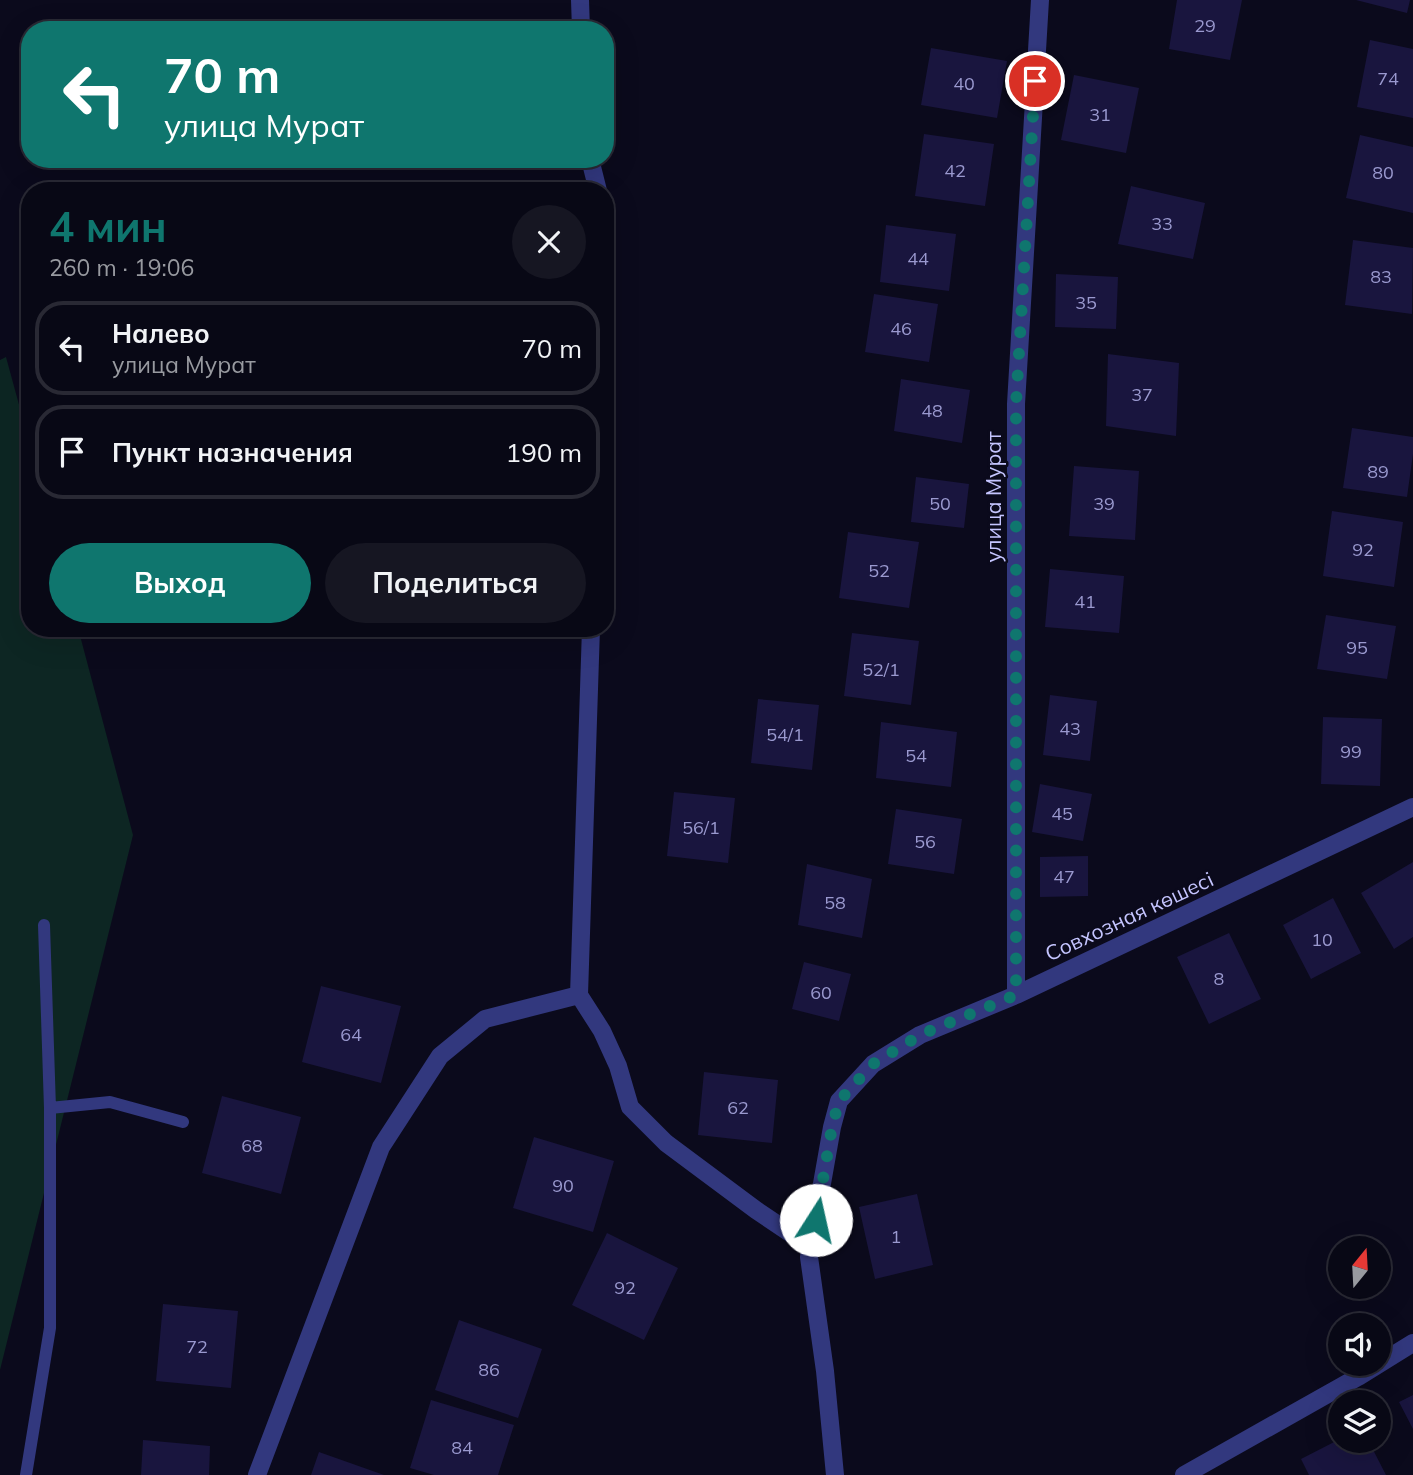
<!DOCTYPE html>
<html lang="ru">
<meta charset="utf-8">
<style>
body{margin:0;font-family:Mulish,sans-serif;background:#161622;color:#f1f3f6;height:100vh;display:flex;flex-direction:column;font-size:26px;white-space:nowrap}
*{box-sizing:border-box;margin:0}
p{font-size:23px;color:#989aa0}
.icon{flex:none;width:38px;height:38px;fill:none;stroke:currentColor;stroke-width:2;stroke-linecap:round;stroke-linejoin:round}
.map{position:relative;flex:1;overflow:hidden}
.panel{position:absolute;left:21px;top:182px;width:593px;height:455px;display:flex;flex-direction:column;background:#080815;border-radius:28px;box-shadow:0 7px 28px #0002,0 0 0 2px #292934}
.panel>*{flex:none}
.hud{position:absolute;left:21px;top:21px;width:593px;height:147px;border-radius:28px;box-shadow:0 7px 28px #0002,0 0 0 2px #292934;background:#0f766e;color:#fff;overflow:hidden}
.needle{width:46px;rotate:18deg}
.buttons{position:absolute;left:1328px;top:1236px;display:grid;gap:14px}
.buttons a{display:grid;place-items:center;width:63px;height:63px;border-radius:50%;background:#080815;box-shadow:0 7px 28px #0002,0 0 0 2px #292934;font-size:35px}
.pin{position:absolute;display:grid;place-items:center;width:60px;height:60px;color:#fff;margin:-30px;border:4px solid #fff;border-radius:50%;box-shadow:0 2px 7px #0007}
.me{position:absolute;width:77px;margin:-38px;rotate:10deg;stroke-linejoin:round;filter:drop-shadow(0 0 5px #0008)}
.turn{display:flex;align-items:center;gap:24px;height:147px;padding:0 28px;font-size:32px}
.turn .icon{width:91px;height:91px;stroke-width:2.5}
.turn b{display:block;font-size:49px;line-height:60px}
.round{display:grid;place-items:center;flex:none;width:74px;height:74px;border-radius:37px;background:#161622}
.headline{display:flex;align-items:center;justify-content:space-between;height:119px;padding:0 28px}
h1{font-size:42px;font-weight:700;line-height:52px;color:#0f766e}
.cta{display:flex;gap:14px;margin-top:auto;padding:14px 28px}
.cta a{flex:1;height:80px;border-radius:42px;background:#0f766e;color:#fff;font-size:28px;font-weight:700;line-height:80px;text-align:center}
.cta a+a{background:#161622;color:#f1f3f6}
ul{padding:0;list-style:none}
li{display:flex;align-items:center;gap:21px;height:94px;margin:0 14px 10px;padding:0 14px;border:4px solid #292934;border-radius:28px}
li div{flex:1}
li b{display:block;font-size:26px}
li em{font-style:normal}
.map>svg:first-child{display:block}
.green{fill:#0d2623}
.building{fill:#19153e}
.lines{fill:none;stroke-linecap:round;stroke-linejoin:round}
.service{stroke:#32387e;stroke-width:12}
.minor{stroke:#32387e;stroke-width:18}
.route{stroke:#0f766e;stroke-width:12;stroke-dasharray:0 21.6}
.labels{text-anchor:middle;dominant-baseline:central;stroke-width:5;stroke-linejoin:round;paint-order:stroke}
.number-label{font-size:18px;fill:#9a99cf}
.street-label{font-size:21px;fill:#c5c5ff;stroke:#0b0a1c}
</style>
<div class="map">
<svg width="1413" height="1475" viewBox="0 0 1413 1475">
<rect width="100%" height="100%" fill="#0b0a1c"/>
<!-- green -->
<path class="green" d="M6,357L30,445V628H78L133,835L0,1370V360Z"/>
<!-- building -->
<path class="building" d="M1177,0H1242L1230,60L1169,49Z
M1356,0H1410L1407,13Z
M1370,40L1413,49V118L1357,107Z
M931,48L1007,61L997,118L921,105Z
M1074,75L1139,88L1126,153L1061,140Z
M924,134L994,144L985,206L915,196Z
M1360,135L1413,147V213L1346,198Z
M1131,186L1205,203L1193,259L1118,244Z
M886,225L956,234L949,291L880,282Z
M1353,240L1413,248L1412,314L1345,305Z
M1056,274L1118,277L1116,329L1055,327Z
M874,294L938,304L929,362L865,352Z
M1108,354L1179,363L1176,436L1106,426Z
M901,379L970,390L962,443L894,431Z
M1352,428L1413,437V454L1407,497L1343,488Z
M1074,466L1139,471L1135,540L1069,536Z
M916,477L969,484L964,528L911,522Z
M1332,511L1403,522L1394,587L1323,576Z
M848,532L919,542L909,608L839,598Z
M1050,569L1124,576L1119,633L1045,627Z
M1326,615L1396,626L1387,679L1317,669Z
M852,633L919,641L911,705L844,696Z
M1050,695L1097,701L1090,761L1043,755Z
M758,699L819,705L812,770L751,763Z
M1323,717L1382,719L1380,786L1321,784Z
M881,722L957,732L951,787L876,778Z
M1040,784L1092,794L1083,841L1032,832Z
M674,792L735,798L728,863L667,856Z
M896,809L962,819L954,874L888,864Z
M1088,856V896L1040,897V857Z
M1413,862V937L1394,949L1361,893Z
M807,864L872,879L862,938L798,925Z
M1333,898L1361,953L1311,979L1283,925Z
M1229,933L1261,999L1209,1024L1177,957Z
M804,962L851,974L839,1021L792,1009Z
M321,986L401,1006L381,1083L302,1062Z
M704,1072L778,1080L772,1143L698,1135Z
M222,1096L301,1117L281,1194L202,1173Z
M534,1137L614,1161L593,1232L513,1208Z
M917,1194L933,1265L875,1279L859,1207Z
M607,1233L678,1268L644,1340L572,1305Z
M163,1304L238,1311L231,1388L156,1381Z
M459,1320L542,1349L518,1418L435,1390Z
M1413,1395V1429L1399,1402Z
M431,1400L514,1425L498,1475H434L410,1468Z
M1340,1439L1368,1440L1386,1475H1309L1301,1459Z
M143,1440L210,1446L209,1475H141Z
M319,1452L384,1475H311Z"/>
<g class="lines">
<!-- service -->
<path class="service" d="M50,1108L110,1102L183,1122
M26,1475L50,1328V1108L44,925"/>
<!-- minor -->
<path class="minor" d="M580,0L581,30
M590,159L598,191
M591,628L579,995L602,1031L618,1066L630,1107L666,1143L756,1210L811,1247
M1016,995V404L1040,0
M257,1475L381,1147L440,1056L485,1019L579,995
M835,1475L825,1371L809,1257L832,1127L839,1101L873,1064L920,1035L1016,995L1413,807
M1184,1475L1358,1377L1413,1343"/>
</g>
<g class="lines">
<!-- route -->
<path class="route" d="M816,1220L832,1127L839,1101L873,1064L920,1035L1016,995V404L1035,81"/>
</g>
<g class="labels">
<!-- number labels -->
<g class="number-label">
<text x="1205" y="25">29</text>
<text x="1388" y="78">74</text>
<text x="964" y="83">40</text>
<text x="1100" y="114">31</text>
<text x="955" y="170">42</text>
<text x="1383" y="172">80</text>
<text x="1162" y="223">33</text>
<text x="918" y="258">44</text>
<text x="1381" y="276">83</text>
<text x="1086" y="302">35</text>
<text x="901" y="328">46</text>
<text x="1142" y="394">37</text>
<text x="932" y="410">48</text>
<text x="1378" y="471">89</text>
<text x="940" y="503">50</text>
<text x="1104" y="503">39</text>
<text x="1363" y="549">92</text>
<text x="879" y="570">52</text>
<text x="1085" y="601">41</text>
<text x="1357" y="647">95</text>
<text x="881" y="669">52/1</text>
<text x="1070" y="728">43</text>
<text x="785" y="734">54/1</text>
<text x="1351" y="751">99</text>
<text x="916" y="755">54</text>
<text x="1062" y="813">45</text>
<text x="701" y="827">56/1</text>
<text x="925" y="841">56</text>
<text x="1064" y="876">47</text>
<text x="835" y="902">58</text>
<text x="1322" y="939">10</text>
<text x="1219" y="978">8</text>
<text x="821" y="992">60</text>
<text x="351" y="1034">64</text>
<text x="738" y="1107">62</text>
<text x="252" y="1145">68</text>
<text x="563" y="1185">90</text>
<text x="896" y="1236">1</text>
<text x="625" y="1287">92</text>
<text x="197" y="1346">72</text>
<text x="489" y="1369">86</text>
<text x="462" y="1447">84</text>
</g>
<!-- street labels -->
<g class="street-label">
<text transform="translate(993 497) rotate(-90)">улица Мурат</text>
<text transform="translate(1129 916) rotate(-25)">Совхозная көшесі</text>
</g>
</g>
</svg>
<div class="buttons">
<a><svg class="needle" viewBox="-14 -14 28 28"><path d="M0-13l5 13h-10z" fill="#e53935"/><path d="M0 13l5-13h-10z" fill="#989aa0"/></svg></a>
<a><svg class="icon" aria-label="sound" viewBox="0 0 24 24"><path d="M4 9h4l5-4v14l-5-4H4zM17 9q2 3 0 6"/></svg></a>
<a><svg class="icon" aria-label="layers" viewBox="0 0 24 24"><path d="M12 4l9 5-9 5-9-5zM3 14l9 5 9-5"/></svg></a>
</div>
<div class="pin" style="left:1035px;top:81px;background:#d93025"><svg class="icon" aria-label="arrive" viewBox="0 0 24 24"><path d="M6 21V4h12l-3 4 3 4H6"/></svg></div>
<svg class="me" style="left:816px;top:1220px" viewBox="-20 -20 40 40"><circle r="19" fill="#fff"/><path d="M0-13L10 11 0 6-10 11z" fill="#0f766e"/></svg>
<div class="hud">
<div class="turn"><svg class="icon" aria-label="left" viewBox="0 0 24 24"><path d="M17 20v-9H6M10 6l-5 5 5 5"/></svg><div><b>70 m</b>улица Мурат</div></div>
</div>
<section class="panel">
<div class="headline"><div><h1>4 мин</h1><p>260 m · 19:06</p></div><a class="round"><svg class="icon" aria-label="close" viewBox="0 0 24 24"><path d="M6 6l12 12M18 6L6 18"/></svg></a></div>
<ul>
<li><svg class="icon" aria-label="left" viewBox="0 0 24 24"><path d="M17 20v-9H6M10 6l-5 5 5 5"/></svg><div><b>Налево</b><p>улица Мурат</p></div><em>70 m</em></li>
<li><svg class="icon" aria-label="arrive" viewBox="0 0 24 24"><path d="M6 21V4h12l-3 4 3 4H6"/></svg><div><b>Пункт назначения</b></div><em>190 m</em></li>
</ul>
<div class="cta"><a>Выход</a><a>Поделиться</a></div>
</section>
</div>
